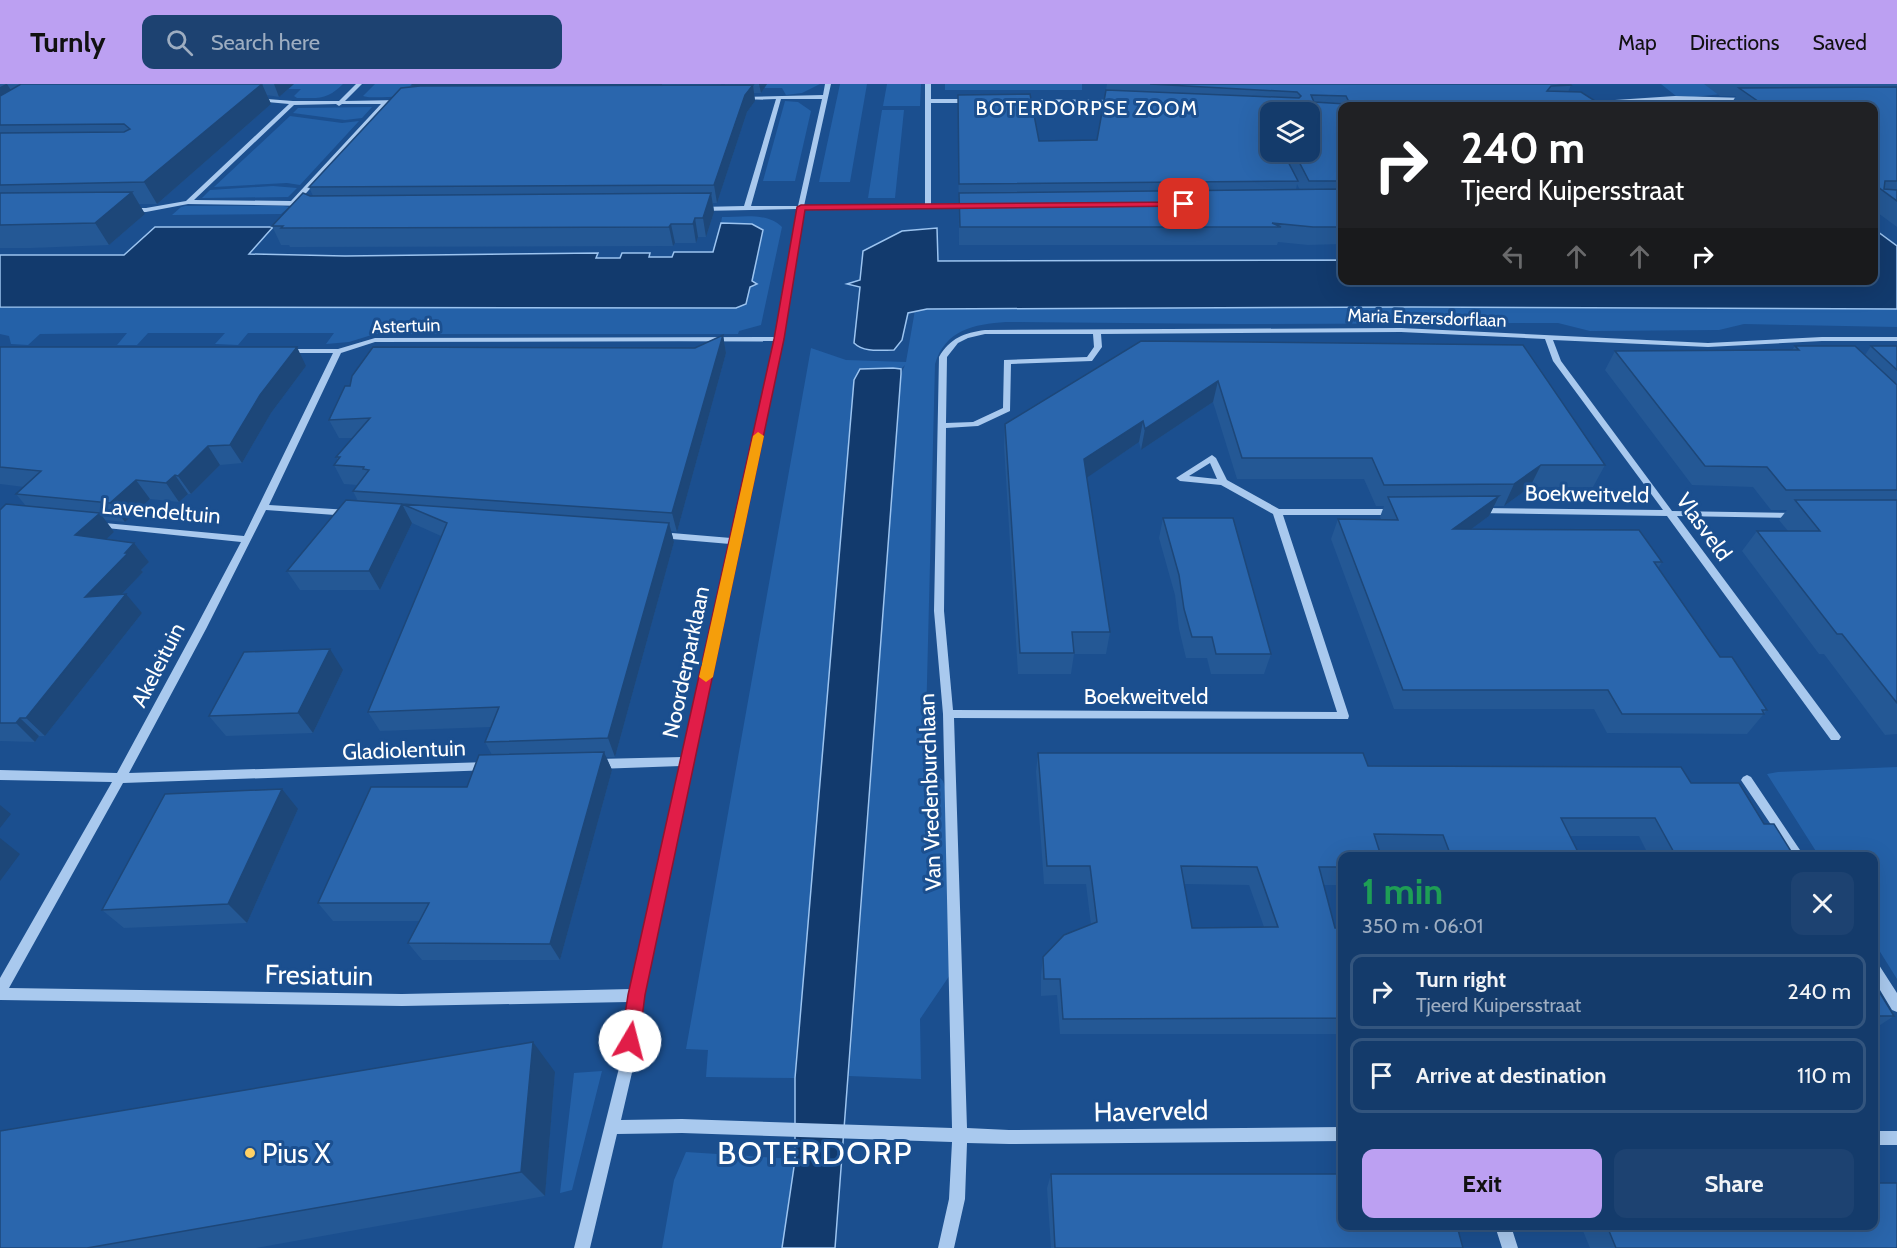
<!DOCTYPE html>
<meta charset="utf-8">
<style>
body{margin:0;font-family:Cabin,sans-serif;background:#1d4271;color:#f1f3f6;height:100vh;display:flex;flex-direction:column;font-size:22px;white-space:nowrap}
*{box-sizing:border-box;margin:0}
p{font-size:20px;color:#9dadc1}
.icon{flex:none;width:33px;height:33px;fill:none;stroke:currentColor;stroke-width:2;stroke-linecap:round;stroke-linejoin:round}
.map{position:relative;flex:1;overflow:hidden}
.panel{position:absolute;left:1338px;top:768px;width:540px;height:378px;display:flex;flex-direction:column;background:#143b6b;border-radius:12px;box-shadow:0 6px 24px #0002,0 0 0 2px #33557e}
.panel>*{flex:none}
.guide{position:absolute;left:1338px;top:18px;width:540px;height:183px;border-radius:12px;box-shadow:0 6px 24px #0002,0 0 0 2px #33557e;background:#202124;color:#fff;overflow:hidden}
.fabs{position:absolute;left:1260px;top:18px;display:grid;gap:12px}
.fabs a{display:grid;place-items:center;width:60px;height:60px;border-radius:12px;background:#143b6b;box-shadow:0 6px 24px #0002,0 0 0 2px #33557e;font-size:30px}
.pin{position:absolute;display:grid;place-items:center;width:51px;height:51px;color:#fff;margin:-26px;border-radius:12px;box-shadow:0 3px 9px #0006}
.me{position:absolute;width:66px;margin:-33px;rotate:8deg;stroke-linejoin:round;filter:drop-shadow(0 0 4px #0008)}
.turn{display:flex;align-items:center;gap:21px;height:126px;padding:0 24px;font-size:27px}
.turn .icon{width:78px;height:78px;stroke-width:2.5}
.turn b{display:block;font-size:42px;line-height:51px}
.lanes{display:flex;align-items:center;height:57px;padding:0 24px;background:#0003;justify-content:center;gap:30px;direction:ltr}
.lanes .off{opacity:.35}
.round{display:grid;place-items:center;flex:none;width:63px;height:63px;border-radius:12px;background:#1d4271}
.overview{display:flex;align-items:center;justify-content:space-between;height:102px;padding:0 24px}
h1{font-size:36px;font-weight:700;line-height:45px;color:#1e9e55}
.action{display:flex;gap:12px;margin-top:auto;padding:12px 24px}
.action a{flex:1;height:69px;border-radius:12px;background:#bca0f2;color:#111;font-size:24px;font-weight:700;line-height:69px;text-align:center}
.action a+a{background:#1d4271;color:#f1f3f6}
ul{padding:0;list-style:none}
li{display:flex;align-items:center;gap:18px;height:75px;margin:0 12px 9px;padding:0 12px;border:3px solid #33557e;border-radius:12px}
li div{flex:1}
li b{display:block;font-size:22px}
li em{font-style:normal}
header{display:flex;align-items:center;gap:36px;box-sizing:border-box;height:84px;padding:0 30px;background:#bca0f2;color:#111}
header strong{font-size:28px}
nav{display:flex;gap:33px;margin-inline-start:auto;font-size:21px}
.search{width:420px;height:54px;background:#1d4271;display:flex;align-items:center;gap:15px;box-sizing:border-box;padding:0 21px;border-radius:12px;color:#9dadc1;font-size:22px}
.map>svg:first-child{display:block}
.green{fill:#2461a8}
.water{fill:#123a6d;stroke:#9cc4f0;stroke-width:1.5}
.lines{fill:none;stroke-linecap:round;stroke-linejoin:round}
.minor{fill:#a9c9ee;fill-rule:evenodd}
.wall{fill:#245895;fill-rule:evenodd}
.shaded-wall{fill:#1d4779}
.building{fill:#2a66ad;stroke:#1d4779;stroke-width:1.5;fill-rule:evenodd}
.route{fill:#e11d48;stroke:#92132f;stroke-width:1.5}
.slow{fill:#f59e0b}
.poi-dot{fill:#ffd166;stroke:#1b4f8f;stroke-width:2}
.labels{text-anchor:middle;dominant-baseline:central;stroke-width:6;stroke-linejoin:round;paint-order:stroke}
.far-street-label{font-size:18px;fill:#fff;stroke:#1b4f8f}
.far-neighbourhood-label{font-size:20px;letter-spacing:1.5px;fill:#fff;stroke:#1b4f8f}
.street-label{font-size:22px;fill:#fff;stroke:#1b4f8f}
.near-street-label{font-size:27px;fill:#fff;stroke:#1b4f8f}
.near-poi-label{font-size:27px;fill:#fff;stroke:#1b4f8f;text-anchor:start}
.near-quarter-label{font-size:32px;letter-spacing:1.5px;fill:#fff;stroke:#1b4f8f}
</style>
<header>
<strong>Turnly</strong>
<div class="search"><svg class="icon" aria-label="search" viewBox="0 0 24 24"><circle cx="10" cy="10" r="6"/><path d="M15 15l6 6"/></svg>Search here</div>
<nav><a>Map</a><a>Directions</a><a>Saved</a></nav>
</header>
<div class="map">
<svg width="1897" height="1164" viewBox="0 0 1897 1164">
<rect width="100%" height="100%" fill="#1b4f8f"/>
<!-- green -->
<path class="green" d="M196,0H343C327,16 319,14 297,14L294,12L301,5H189Z
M375,0H520C497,2 374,18 363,12Z
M737,0H820L802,9L786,11L782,4H735Z
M840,0H867L850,98H819Z
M887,0H921L920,22H883Z
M945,0H1082V6H945Z
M1661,0H1814L1694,13L1676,12Z
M785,17L798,18L811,27L795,97H763Z
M372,23L362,34L345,36L293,29L298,24Z
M882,26H904L895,114H868Z
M290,32L342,39L359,37L300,101L287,99L214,103Z
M273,102L297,104L288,113L202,114L210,106Z
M185,122H283L289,123L281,130L172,131L181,123Z
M722,133C742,133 767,128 782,143L761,241L739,247L738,250H375L349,258L326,260L334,249H248L238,261L215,260L225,249H148L137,261H117L127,249L40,250L28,261L11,260L9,252L0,250V223L750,203L763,150L745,139H721Z
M1412,223L1897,225V243L1744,240L1719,246L1590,247L1558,239L1234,240L1006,238C974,240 945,246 935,280L925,677L943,697L950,718L952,888L920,935L921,995L849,992L901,290L905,281L901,285H860L854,296L795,994L706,993L708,966L686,965L811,264L846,276L906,278L915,226L927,225Z
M1897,683V895L1874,858V772H1819L1767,690L1778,688Z
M602,987L572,1106L560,1109L574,989Z
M686,1068L795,1075L782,1164H662L674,1096Z"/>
<!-- water -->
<path class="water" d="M721,139L752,140L763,146L752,197L757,200L750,203L746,220L736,224L0,223V171H124L155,143H273L249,170L345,172L598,169L596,174H620L622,169H650L649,173H672L674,168H713Z
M937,144L938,177L1342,176V196H1874V145L1897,162V225L1412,223L927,225L908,229L902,256L894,266C881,266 864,269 854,259L860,203L847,200L860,196L863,167L902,147Z
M893,284L901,285V290L835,1164H782L795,1076V994L854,296L860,285Z"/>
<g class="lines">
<!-- minor -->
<path class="minor" d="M356,0H362L345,17L401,16L404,18L401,20H387L298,118L310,120V122L188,120L146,128H129L126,126L129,124H146L186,117L289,20L256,17L254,14L293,17H339ZM336,20L339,22L342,20H381L291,117L194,116L294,21Z
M825,0H831L804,122L925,120V0H931V15H970L973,17L970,19H931V120L973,119L976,121L973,123L804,125L783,255L644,911L634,980L621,1036L682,1035L952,1044L943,630L934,527L939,273C950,254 964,249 985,246L1401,244L1708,259L1822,253H1897V257H1822L1708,263L1553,256L1561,277L1672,427L1799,429L1801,431L1796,434L1677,432L1839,650L1841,653L1839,656H1831L1667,432L1476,429L1474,427L1476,425L1479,424L1663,426L1553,277L1545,255L1401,248L1101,250L1102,263L1092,277L1011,280L1010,327L978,342L946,344L944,527L953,626L1337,628L1273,430L1221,401L1180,397L1176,394L1212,371L1216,374L1227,396L1279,425H1394L1399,428L1394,431H1283L1349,632L1348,635L954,634L967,1044L1009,1046L1342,1043V1057L1009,1060L967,1059L965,1115L954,1164H938L949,1115L952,1058L682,1049L617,1050L590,1164H574L620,980L629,918L402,922L0,916V894L112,698L0,696V686L117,689L195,545L241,458L97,443L92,440L94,438L244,452L333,269H282V265H338L375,254L776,253L797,125L700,127L697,125L700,123L744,122L776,15L741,16L739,13L823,11ZM781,15H822L798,122H751ZM985,250H1093L1094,263L1087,273L1004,276L1003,324L973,338L946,339L947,273L958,259L968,254ZM775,257L731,454L660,448L655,451L660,454L730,460L683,673L597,675L593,677L591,680L593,683L597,685L681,682L632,905L402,910L9,904L123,699L492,686L494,683L492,680L488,678L129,689L206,545L266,426L349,432L354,429L349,426L269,421L341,269L375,258ZM1210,379L1217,395L1189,392Z
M1675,12L1746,14L1749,16L1746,18L1675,16L1585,22L1582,20L1585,18Z
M1018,15L1117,16L1120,18L1117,20L1016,18Z
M1747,691L1751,693L1804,772H1792L1743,699L1741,696L1743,693Z
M1874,879L1879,881L1897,909V928L1892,926L1874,896Z
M1874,1047H1897V1061H1874Z
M1495,1142H1511L1518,1164H1502Z"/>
</g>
<!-- wall -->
<path class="wall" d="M0,0H294L279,13L267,11L271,20L157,120H139L145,130L109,161L31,164H0Z
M413,0H721V1H725V0H767L761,9H754L755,17L747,28L717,119H713L714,128L706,153H698L696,159H675L673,162L290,163L289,161H281L272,142L310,112H313L309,103L412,3V1Z
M1107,0H1570L1571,1L1568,8L1342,22V160L1308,161L1278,158L1277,161H959L958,11L1039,57L1097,56ZM1270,28L1310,68H1270ZM1297,100L1300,106H1296Z
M1704,0H1897V143L1874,126V22H1734L1731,20L1736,12H1720Z
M723,251L726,269L677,448L671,447L674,458L615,673H606L612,686L560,876H422L408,859L420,837H333L318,819L467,703L492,671L485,658L491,643L380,647L368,628L441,452L412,439L380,506H300L287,487L358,417L353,407L357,401L344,400L334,381L338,376L336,373L353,354H339L329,336L350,302L695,264Z
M1141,257L1605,381L1593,403H1530L1504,422H1494L1489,432L1471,445L1662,478L1658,484L1720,573L1767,626L1747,650L1607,649L1594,625H1394L1331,455L1338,435H1381L1380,433L1384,422H1376L1364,395H1237L1213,318L1141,366L1139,358L1087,393L1110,548L1106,570H1074L1071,590H1018L1004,362L1005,340Z
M1795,262L1865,271L1871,262H1897V650L1885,651L1824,570H1819L1742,467L1757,447H1788L1779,436L1787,426H1771L1753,403L1692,401L1605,286L1615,267L1792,266Z
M0,263L306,282L271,329L242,379L220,381L191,410H188L179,418L150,415L125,438L105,436L114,448L106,455L134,459L149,478L141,486L143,488L122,510L142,529L45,652H39L35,658L0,657V426L26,422L16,410L24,403L0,400Z
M1163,434L1271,570L1264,590H1211L1207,574H1186L1179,545L1175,511L1159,454Z
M343,586L313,649L226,652L209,632Z
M1038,669L1368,682L1691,699L1764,740L1794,772H1649L1639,752H1570L1580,772H1432L1431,769H1380L1342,772V801H1324L1335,844H1342V950H1060L1057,911L1041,912V890L1043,873L1091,841L1086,800H1044L1036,688ZM1184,800L1249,801L1264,843L1192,844Z
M298,725L247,839L124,844L102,826Z
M1874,899L1894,932L1874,945Z
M555,988L545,1112L256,1164H0Z
M1051,1090L1463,1164H1051L1047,1104Z
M1581,1142H1874L1897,1164H1590Z"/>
<!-- shaded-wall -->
<path class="shaded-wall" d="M6,0H7L19,19L0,31V3Z
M262,0L271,20L157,120L144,98Z
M274,0H294L279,13Z
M759,0H767L761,9Z
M753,1L755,17L747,28L717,119L714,101L745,11Z
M132,108L145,130L109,161L95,139Z
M711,109L714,128L706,153L703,134Z
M695,134L698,153L696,159L693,140Z
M671,140L675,159L673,162L669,143Z
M723,251L726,269L677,448L672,429Z
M297,263L306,282L271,329L242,379L230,361L260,311Z
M1218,297L1213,318L1141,366L1145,345Z
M1143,337L1139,358L1082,397L1084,375Z
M208,362L220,381L191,410L178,392Z
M1541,381L1530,403L1504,422L1514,400Z
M175,391L188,410L179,418L166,399Z
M136,396L150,415L125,438L110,419Z
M1499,412L1489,432L1444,465L1453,445Z
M402,420L412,439L380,506L369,487Z
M100,429L114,448L90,470L75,451Z
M669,439L674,458L615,673L608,654Z
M134,459L149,478L141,486L143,488L101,532L85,513Z
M126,510L142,529L45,652L26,634Z
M330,565L343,586L313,649L298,629Z
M20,634L39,652L35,658L16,639Z
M604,668L612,686L560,876L550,860Z
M282,705L298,725L247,839L228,820Z
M0,721L11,730L0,744Z
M0,754L20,770L0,797Z
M533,958L555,988L545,1112L521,1088Z"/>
<!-- building -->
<path class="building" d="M21,0H262L144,98L0,101V49L124,48L130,45L124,40L0,41V12Z
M413,0H662L412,1Z
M1150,0H1570L1571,1L1551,2L1547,7L1581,8L1603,22H1342V97H1309L1294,68H1310V28H1270V68H1283L1298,97L959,100L958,11L1030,10L1039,57L1097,56L1106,6L1299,14L1301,12L1297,8ZM1311,11L1346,12L1349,18L1346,20L1314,18Z
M753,1L745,11L714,101L309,103L401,4L420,2Z
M1897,3V97H1885L1884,105L1897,106V117L1874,100V22H1765L1739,4Z
M1342,105V143H1313L1272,139L1281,143H960L959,109Z
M132,108L95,139L0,141V109Z
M303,109L310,112L711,109L703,134H695L693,140H671L669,143L281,144L283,142H272Z
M723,251L672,429L353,407L369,386L363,385L364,383L334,381L340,373H336L370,334L329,336L345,302H350L352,292L373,263L695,264Z
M1141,257L1523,261L1605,381H1541L1514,400L1384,401L1372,374H1242L1218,297L1145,345L1143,337L1084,375L1110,548H1072L1074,569H1020L1005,340Z
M1795,262H1855L1897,301V406H1786L1767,383L1705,382L1615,267L1799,266Z
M1871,262H1897V286Z
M0,263H297L260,311L230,361L208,362L178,392L175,391L166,399L136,396L110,419L16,410L41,387L0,383Z
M1499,412L1453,445L1639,446L1662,478H1654L1720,573H1732L1767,626H1762L1764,630H1622L1608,606H1403L1338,435L1398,436L1388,413Z
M346,416L669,439L608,654L485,658L499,623L368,628L447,439L402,420L369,487H287Z
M1795,416H1897V619L1842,550H1837L1757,447H1820Z
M6,420L100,429L75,451L134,459L125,469H128L85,513L126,510L26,634H20L16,639H0V426Z
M1163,434H1233L1271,570H1216L1212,553H1192L1184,525L1179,491Z
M330,565L298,629L209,632L244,568Z
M604,668L550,860L408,859L429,819H318L371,703H467L479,671Z
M1038,669H1363L1368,682L1681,683L1691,699H1739L1764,740H1774L1794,772H1676L1655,734H1561L1580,772H1451L1443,751L1374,750L1381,772H1342V783H1319L1335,844H1342V934L1063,935L1060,895H1044L1043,873L1064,851L1097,838L1090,782H1047ZM1181,782L1257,783L1278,843L1192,844Z
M282,705L228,820L102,826L165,710Z
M1874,899L1894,932H1874Z
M533,958L521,1088L87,1164H0V1047Z
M1051,1090H1342V1142H1457L1463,1164H1055Z
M1874,1099H1897V1164H1616L1607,1142H1874Z"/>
<!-- route -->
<path class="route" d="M1184,118H1187V122L805,126L784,255L645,911L639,957L636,963L630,966L624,963L621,957L628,911L774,255L797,123L801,121Z"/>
<!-- slow -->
<path class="slow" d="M758,348L764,352L713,593L706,598L699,593L753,352Z"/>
<!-- markers -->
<circle class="poi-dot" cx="250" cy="1069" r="6"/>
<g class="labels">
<!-- far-street labels -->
<g class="far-street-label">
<text transform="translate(1427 234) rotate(2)">Maria Enzersdorflaan</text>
<text transform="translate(406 242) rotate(-2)">Astertuin</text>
</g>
<!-- far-neighbourhood labels -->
<g class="far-neighbourhood-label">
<text x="1087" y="24">BOTERDORPSE ZOOM</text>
</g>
<!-- street labels -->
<g class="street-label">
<text transform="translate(1587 410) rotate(1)">Boekweitveld</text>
<text transform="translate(161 427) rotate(5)">Lavendeltuin</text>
<text transform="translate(1704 443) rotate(54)">Vlasveld</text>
<text transform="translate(686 578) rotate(-78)">Noorderparklaan</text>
<text transform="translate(158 581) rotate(-63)">Akeleituin</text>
<text x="1146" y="612">Boekweitveld</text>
<text transform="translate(404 666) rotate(-2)">Gladiolentuin</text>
<text transform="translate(930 708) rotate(-92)">Van Vredenburchlaan</text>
</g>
<!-- near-street labels -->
<g class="near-street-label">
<text transform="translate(319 891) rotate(1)">Fresiatuin</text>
<text transform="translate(1151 1027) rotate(-1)">Haverveld</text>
</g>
<!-- near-poi labels -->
<g class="near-poi-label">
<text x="262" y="1069">Pius X</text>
</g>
<!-- near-quarter labels -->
<g class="near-quarter-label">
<text x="815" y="1068">BOTERDORP</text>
</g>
</g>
</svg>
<div class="fabs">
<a><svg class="icon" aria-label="layers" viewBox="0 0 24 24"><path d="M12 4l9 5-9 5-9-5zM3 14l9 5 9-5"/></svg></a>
</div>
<div class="pin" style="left:1184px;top:120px;background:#d93025"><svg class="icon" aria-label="arrive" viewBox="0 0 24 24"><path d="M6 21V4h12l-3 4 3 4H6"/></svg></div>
<svg class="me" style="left:630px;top:957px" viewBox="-20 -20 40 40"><circle r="19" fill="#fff"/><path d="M0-13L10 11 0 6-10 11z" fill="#e11d48"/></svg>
<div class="guide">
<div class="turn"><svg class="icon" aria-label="right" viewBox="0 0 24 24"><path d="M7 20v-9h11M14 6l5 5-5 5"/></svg><div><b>240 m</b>Tjeerd Kuipersstraat</div></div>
<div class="lanes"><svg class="icon off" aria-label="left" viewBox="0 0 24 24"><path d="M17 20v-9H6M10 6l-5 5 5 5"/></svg><svg class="icon off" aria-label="ahead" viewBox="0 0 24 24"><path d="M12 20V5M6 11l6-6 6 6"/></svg><svg class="icon off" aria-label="ahead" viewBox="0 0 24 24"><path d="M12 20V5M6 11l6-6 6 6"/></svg><svg class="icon" aria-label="right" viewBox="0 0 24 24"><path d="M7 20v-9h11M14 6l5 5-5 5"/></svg></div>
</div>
<section class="panel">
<div class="overview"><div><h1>1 min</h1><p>350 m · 06:01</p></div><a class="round"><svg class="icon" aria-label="close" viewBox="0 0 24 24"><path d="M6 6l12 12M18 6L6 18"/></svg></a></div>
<ul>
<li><svg class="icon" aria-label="right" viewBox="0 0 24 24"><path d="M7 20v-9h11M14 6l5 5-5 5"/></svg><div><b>Turn right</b><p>Tjeerd Kuipersstraat</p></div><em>240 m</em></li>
<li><svg class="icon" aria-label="arrive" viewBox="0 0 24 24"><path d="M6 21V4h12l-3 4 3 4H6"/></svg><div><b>Arrive at destination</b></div><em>110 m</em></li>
</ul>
<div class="action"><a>Exit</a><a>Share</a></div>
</section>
</div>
